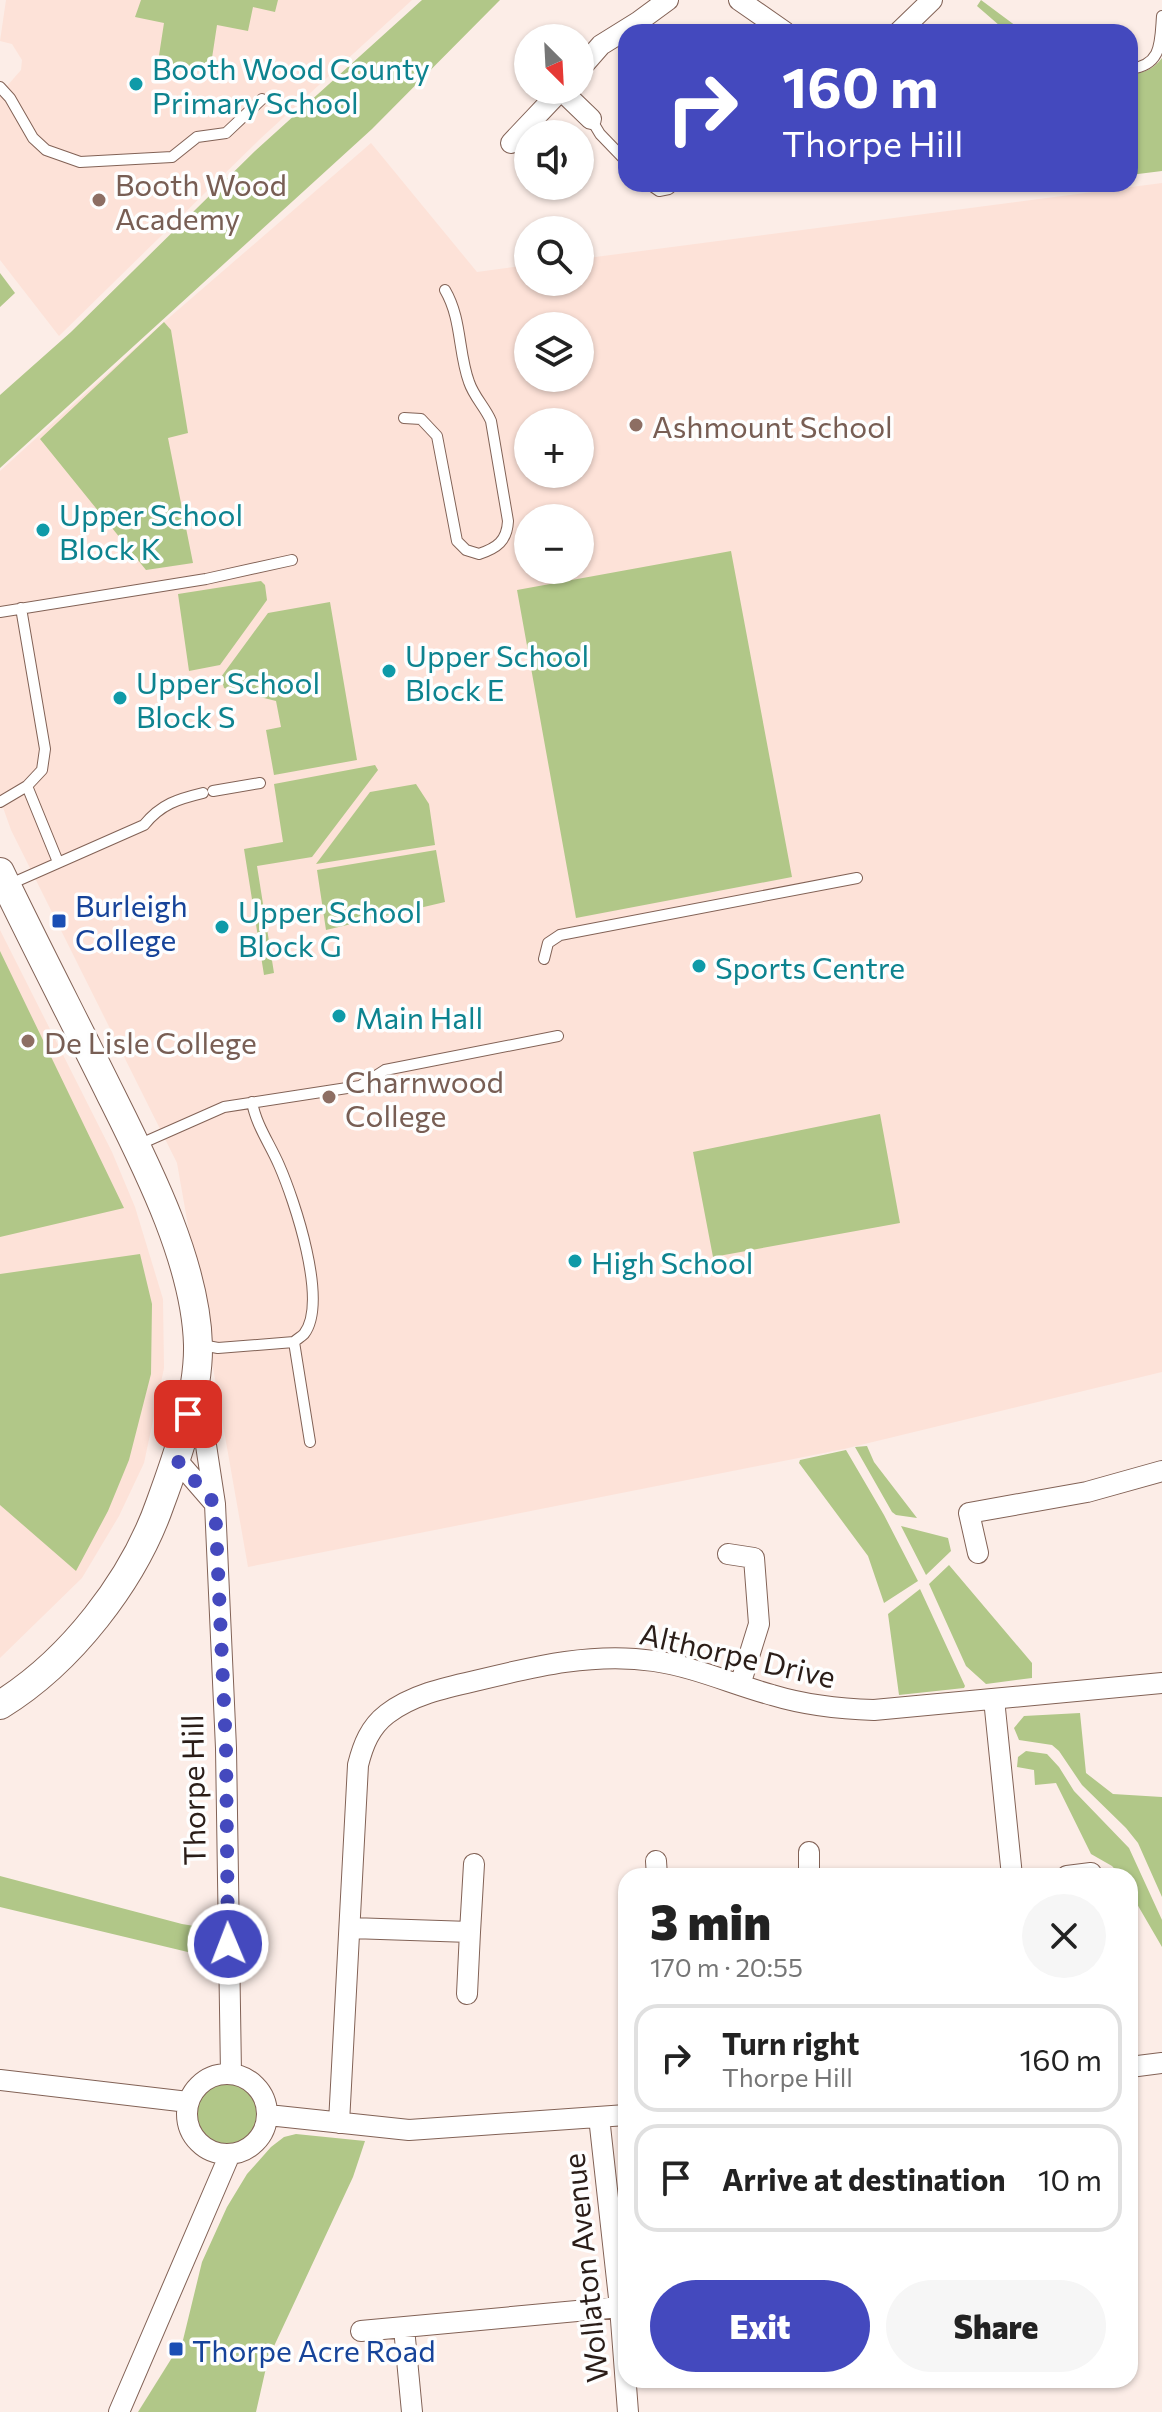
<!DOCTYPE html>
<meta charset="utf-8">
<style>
body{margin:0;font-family:Commissioner,sans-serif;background:#f6f6f6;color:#222;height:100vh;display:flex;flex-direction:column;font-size:30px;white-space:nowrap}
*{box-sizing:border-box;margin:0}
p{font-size:26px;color:#767676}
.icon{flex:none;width:44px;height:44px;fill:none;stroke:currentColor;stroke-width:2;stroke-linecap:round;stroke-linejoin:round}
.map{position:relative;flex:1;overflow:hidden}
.sheet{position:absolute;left:618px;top:1868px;width:520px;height:520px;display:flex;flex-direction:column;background:#fff;border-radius:24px;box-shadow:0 2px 6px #0004}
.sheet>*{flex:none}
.hud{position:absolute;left:618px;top:24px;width:520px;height:168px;border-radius:24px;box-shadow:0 2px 6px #0004;background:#4449be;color:#fff;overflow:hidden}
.needle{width:52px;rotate:156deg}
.fabs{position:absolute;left:514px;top:24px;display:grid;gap:16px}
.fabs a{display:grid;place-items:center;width:80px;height:80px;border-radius:50%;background:#fff;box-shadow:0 2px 6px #0004;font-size:40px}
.pin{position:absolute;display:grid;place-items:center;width:68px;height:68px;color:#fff;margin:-34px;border-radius:16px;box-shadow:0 4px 12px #0006}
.me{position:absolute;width:88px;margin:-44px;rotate:359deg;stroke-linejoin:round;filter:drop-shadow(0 0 6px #0008)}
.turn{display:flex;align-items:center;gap:28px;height:168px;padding:0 32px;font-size:36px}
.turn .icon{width:104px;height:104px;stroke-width:2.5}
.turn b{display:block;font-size:56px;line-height:68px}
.round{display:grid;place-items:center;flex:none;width:84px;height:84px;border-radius:42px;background:#f6f6f6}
.summary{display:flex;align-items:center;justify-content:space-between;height:136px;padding:0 32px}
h1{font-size:48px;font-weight:800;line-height:60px}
.action{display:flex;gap:16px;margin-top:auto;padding:16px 32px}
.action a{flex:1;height:92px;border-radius:48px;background:#4449be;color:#fff;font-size:32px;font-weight:800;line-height:92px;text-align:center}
.action a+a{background:#f6f6f6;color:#222}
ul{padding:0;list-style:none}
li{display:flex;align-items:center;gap:24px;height:108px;margin:0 16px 12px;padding:0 16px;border:4px solid #e0e0e0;border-radius:24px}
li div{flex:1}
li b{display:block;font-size:30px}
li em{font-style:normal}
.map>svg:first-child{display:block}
.built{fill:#fde2d8;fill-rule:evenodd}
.green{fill:#b1c788}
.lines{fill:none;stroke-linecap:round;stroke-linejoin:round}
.lane-casing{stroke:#826256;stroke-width:12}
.street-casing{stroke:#826256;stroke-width:22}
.secondary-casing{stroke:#826256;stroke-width:30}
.lane{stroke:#fff;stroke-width:10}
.street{stroke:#fff;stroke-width:20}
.secondary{stroke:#fff;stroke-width:28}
.route{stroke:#4449be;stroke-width:14;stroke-dasharray:0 25.2}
.culture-dot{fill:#0f9aa8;stroke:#fefefe;stroke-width:3}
.education-dot{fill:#8d6e63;stroke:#fefefe;stroke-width:3}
.transit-dot{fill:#1a4fb4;stroke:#fefefe;stroke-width:3}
.labels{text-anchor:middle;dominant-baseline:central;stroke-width:7;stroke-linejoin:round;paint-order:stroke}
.culture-label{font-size:30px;fill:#0d838f;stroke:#fefefe;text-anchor:start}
.education-label{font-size:30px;fill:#785e54;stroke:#fefefe;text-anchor:start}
.transit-label{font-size:30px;fill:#164399;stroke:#fefefe;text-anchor:start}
.street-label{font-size:30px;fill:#2a1d18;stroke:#fefefe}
</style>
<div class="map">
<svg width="1162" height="2412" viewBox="0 0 1162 2412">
<rect width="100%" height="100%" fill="#fcede7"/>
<!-- built -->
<path class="built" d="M6,0H412L260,139L59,336L0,260V94L21,70L22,60L12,44L0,41Z
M371,143L477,272L528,265V282H580V259L1162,183V1372L844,1449L248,1567L177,1163L11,830L0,799V471L164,322ZM528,326H580V378H528ZM528,422H580V474H528ZM528,518H580V570H528Z
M0,930L112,1152L135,1207L163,1299L164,1368L144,1463L119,1516L82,1578L0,1658Z"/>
<!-- green -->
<path class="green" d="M141,0H278L275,12L253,7L248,31L217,25L212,58L205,71L158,62L164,23L135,17Z
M422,0H500L372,129L0,468V395L71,332L255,151Z
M981,0L1024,32H1007L977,6Z
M1162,58V171L1130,175V75C1143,73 1154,69 1162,58Z
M0,273L15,293L0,307Z
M164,322L171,330L188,433L168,438L193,563L146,570L40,439Z
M731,551L792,877L576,918L517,590Z
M261,581L265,585L267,600L220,665L189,671L178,594Z
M330,602L357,760L274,775L266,730L281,727L276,701L224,688L221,677L268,613Z
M375,765L378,770L312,857L257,866L274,973L264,975L244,849L283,842L274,784Z
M416,784L429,804L435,845L316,864L370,792Z
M436,850L445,902L326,930L317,870Z
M0,951L124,1208L0,1237Z
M880,1114L900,1223L713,1257L693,1152Z
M140,1254L152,1304L151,1374L129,1460L108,1511L76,1571L0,1505V1274Z
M867,1446L874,1462L917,1518L896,1515L892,1512L855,1447Z
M846,1450L884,1515L918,1581L884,1603L868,1556L799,1463L800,1460Z
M901,1526L948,1538L951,1551L926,1575Z
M949,1565L1032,1663V1678L986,1684L966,1666L929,1584Z
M920,1589L965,1686L964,1688L899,1695L888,1614Z
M1080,1713L1086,1773L1113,1794L1162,1797V1897L1138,1843L1126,1828L1082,1785L1059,1751L1052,1745L1019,1740L1014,1728L1024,1716Z
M1026,1751L1047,1754L1059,1767L1074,1791L1129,1848L1162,1920V1947L1130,1892V1876H1121L1112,1866L1091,1854L1056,1783L1035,1785L1034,1770L1017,1767L1018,1757Z
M0,1876L182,1924L219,1930L217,1959L0,1907Z
M187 2114a40 40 0 1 1 80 0a40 40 0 1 1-80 0Z
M296,2134L365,2141L353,2177L268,2359L256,2412H138L183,2340L202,2262L227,2207L247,2174L271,2147L284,2137Z"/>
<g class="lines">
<!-- lane casing -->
<g class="lane-casing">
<path id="lane" d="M1130,69C1162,65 1160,43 1162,16
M0,87L10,98L33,138L46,150L80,162L172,157L197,137L226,133L262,99
M591,119L600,134L626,161
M649,184L659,191L669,189L675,184
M404,418L421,419L437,436L457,541L466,550L479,554C497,548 507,541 508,521L491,421C485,407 474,397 469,382C458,352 462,319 445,290
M0,612L206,579L292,560
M27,786L58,862
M213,791L260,783
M0,802L27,786L42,770L45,749L21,608
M8,885L144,825C161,804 178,799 203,793
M544,959L548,943L560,935L857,878
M252,1102C256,1125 270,1144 279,1165C294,1199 329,1302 304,1334C301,1337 297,1339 294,1342
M138,1145L224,1107L360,1086L385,1070L558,1036
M202,1345L218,1348L294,1342L310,1442"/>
</g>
<!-- street casing -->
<g class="street-casing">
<path id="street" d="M739,0L785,32
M899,32L932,0
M580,69L601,45L638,22L668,0
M511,143L561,90L591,119
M198,1393L215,1504L226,1748L231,2074
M176,1459L215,1504
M978,1553L969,1513L1087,1492L1162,1471
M728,1554L754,1558L759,1624L740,1685
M994,1699L1012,1876
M809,1852V1876
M656,1861L657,1876
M1067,1876L1091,1873
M351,1928L470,1932L467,1994
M470,1932L474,1864
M1130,2067L1162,2063
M187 2114a40 40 0 1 1 80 0a40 40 0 1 1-80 0Z
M0,2080L188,2102
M268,2115L409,2130L626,2115
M599,2117L620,2307L628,2412
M339,2123L358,1765C363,1745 370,1727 387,1714C413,1694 448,1687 479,1680C536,1666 595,1652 654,1661C695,1667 732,1684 772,1695C805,1705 839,1709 874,1710L1162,1683
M404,2328L412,2412
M361,2331L620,2307
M119,2412L230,2154"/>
</g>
<!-- secondary casing -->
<g class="secondary-casing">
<path id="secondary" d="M0,872C36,947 74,1020 111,1095C147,1167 196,1263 198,1345C199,1395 177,1458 160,1504C133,1581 70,1662 0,1705"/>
</g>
<!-- lane -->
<use href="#lane" class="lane"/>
<!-- street -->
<use href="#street" class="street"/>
<!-- secondary -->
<use href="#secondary" class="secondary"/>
</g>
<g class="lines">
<!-- route -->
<path class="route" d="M188,1414L176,1459L215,1504L226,1748L228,1944"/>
</g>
<!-- markers -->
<g class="culture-dot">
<circle cx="136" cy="84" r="8"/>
<circle cx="43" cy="530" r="8"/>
<circle cx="389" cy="671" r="8"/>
<circle cx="120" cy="698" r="8"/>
<circle cx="222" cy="927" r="8"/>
<circle cx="699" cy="966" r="8"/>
<circle cx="339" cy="1016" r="8"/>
<circle cx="575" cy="1261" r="8"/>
</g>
<g class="education-dot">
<circle cx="99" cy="200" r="8"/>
<circle cx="636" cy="425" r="8"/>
<circle cx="28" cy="1041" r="8"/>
<circle cx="329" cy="1097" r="8"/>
</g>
<g class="transit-dot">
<rect x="51" y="913" width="16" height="16" rx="4"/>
<rect x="168" y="2341" width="16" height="16" rx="4"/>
</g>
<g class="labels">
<!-- culture labels -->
<g class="culture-label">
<text x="152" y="67">Booth Wood County<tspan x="152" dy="34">Primary School</tspan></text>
<text x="59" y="513">Upper School<tspan x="59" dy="34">Block K</tspan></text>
<text x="405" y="654">Upper School<tspan x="405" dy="34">Block E</tspan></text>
<text x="136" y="681">Upper School<tspan x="136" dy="34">Block S</tspan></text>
<text x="238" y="910">Upper School<tspan x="238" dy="34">Block G</tspan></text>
<text x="715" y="966">Sports Centre</text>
<text x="355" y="1016">Main Hall</text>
<text x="591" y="1261">High School</text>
</g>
<!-- education labels -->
<g class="education-label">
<text x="115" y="183">Booth Wood<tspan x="115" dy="34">Academy</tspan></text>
<text x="652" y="425">Ashmount School</text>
<text x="44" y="1041">De Lisle College</text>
<text x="345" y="1080">Charnwood<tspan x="345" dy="34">College</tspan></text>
</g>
<!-- transit labels -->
<g class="transit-label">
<text x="75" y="904">Burleigh<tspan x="75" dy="34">College</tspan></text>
<text x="192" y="2349">Thorpe Acre Road</text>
</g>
<!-- street labels -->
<g class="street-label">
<text transform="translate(738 1654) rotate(13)">Althorpe Drive</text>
<text transform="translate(192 1790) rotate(-91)">Thorpe Hill</text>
<text transform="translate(584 2268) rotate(-96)">Wollaton Avenue</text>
</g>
</g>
</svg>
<div class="fabs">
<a><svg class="needle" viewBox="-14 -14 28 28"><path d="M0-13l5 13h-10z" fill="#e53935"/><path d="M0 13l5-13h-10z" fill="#767676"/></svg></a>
<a><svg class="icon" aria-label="sound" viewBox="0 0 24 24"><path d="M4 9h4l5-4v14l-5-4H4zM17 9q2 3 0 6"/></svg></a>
<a><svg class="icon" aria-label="search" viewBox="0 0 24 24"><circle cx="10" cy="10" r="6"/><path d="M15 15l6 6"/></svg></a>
<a><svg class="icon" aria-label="layers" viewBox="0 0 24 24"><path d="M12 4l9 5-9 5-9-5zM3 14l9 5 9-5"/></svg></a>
<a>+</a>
<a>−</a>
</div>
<div class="pin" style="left:188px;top:1414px;background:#d93025"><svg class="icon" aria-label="arrive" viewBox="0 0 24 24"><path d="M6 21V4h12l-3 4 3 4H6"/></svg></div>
<svg class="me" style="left:228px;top:1944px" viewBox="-20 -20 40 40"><circle r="17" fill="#4449be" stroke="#fff" stroke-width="3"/><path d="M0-11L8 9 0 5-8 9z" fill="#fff"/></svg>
<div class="hud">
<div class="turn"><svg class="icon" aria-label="right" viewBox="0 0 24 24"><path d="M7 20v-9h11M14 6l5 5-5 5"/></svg><div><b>160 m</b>Thorpe Hill</div></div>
</div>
<section class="sheet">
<div class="summary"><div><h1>3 min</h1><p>170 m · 20:55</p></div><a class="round"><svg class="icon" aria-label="close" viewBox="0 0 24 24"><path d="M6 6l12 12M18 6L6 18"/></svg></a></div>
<ul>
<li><svg class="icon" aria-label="right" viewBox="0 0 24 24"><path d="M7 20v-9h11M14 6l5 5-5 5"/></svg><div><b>Turn right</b><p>Thorpe Hill</p></div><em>160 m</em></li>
<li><svg class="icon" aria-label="arrive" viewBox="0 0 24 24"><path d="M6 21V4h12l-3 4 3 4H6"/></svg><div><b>Arrive at destination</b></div><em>10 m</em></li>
</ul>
<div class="action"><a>Exit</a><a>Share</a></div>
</section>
</div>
